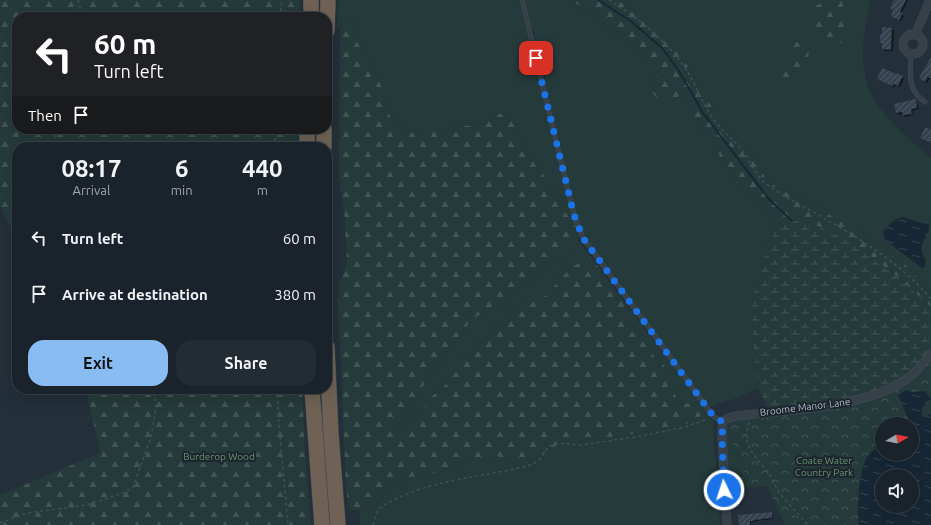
<!DOCTYPE html>
<style>
body{margin:0;font-family:Ubuntu,sans-serif;background:#232b33;color:#f1f3f6;height:100vh;display:flex;flex-direction:column;font-size:15px;white-space:nowrap}
*{box-sizing:border-box;margin:0}
p{font-size:13px;color:#9fa4a9}
.icon{flex:none;width:22px;height:22px;fill:none;stroke:currentColor;stroke-width:2;stroke-linecap:round;stroke-linejoin:round}
.map{position:relative;flex:1;overflow:hidden}
.sheet{position:absolute;left:12px;top:142px;width:320px;height:252px;display:flex;flex-direction:column;background:#1a232b;border-radius:16px;box-shadow:0 4px 16px #0002,0 0 0 1px #384047}
.sheet>*{flex:none}
.banner{position:absolute;left:12px;top:12px;width:320px;height:122px;border-radius:16px;box-shadow:0 4px 16px #0002,0 0 0 1px #384047;background:#202124;color:#fff;overflow:hidden}
.needle{width:26px;rotate:80deg}
.buttons{position:absolute;left:875px;top:417px;display:grid;gap:8px}
.buttons a{display:grid;place-items:center;width:44px;height:44px;border-radius:50%;background:#1a232b;box-shadow:0 4px 16px #0002,0 0 0 1px #384047;font-size:20px}
.pin{position:absolute;display:grid;place-items:center;width:34px;height:34px;color:#fff;margin:-17px;border-radius:8px;box-shadow:0 2px 6px #0006}
.me{position:absolute;width:44px;margin:-22px;rotate:356deg;stroke-linejoin:round;filter:drop-shadow(0 0 3px #0008)}
.turn{display:flex;align-items:center;gap:14px;height:84px;padding:0 16px;font-size:18px}
.turn .icon{width:52px;height:52px;stroke-width:2.5}
.turn b{display:block;font-size:28px;line-height:34px}
.then{display:flex;align-items:center;height:38px;padding:0 16px;background:#0003;gap:8px;font-size:15px}
.eta{display:flex;justify-content:space-evenly;align-items:center;height:68px;text-align:center}
.eta b{font-size:24px;font-weight:700;line-height:28px}
.cta{display:flex;gap:8px;margin-top:auto;padding:8px 16px}
.cta a{flex:1;height:46px;border-radius:16px;background:#89bdf2;color:#111;font-size:16px;font-weight:700;line-height:46px;text-align:center}
.cta a+a{background:#232b33;color:#f1f3f6}
ul{padding:0;list-style:none}
li{display:flex;align-items:center;gap:12px;height:56px;padding:0 16px}
li div{flex:1}
li b{display:block;font-size:15px}
li em{font-style:normal}
.map>svg:first-child{display:block}
.green{fill:#253a3a}
.forest{fill:url(#forest-firs)}
.wetland{fill:url(#wetland-marsh)}
.park{fill:url(#park-crowns);fill-rule:evenodd}
.water{fill:url(#water-ripples);fill-rule:evenodd}
.shadow{fill:#0007}
.lines{fill:none;stroke-linecap:round;stroke-linejoin:round}
.stream{stroke:#172736;stroke-width:2}
.building{fill:url(#building-hatch)}
.lane-casing{stroke:#434c55;stroke-width:5}
.street-casing{stroke:#434c55;stroke-width:9}
.highway-casing{stroke:#414b54;stroke-width:16}
.path{stroke:#3d5252;stroke-width:1.5;stroke-dasharray:3 3;stroke-linecap:butt}
.lane{stroke:#364049;stroke-width:4}
.street{stroke:#364049;stroke-width:8}
.highway{stroke:#6f6254;stroke-width:15}
.route{stroke:#1a73e8;stroke-width:7;stroke-dasharray:0 12.6}
.labels{text-anchor:middle;dominant-baseline:central;stroke-width:4;stroke-linejoin:round;paint-order:stroke}
.street-label{font-size:10px;fill:#b1bbc5;stroke:#1c252e}
.park-label{font-size:10px;fill:#6a956f;stroke:#1c252e}
</style>
<div class="map">
<svg width="931" height="525" viewBox="0 0 931 525">
<defs>
<pattern id="forest-firs" width="22" height="20" patternUnits="userSpaceOnUse"><rect width="22" height="20" fill="#253a3a"/><path d="M5 1l3.5 6h-7zM16 11l3.5 6h-7z" fill="#425555"/></pattern>
<pattern id="wetland-marsh" width="20" height="14" patternUnits="userSpaceOnUse"><rect width="20" height="14" fill="#253a3a"/><path d="M1 5h8M5 5V1M11 12h8M15 12V8" fill="none" stroke="#425555"/></pattern>
<pattern id="park-crowns" width="20" height="18" patternUnits="userSpaceOnUse"><rect width="20" height="18" fill="#253a3a"/><path d="M2 6a3 3 0 1 1 6 0M12 15a3 3 0 1 1 6 0" fill="none" stroke="#425555"/></pattern>
<pattern id="water-ripples" width="26" height="14" patternUnits="userSpaceOnUse"><rect width="26" height="14" fill="#172736"/><path d="M2 4q2-2 4 0t4 0M15 11q2-2 4 0t4 0" fill="none" stroke="#364452"/></pattern>
<pattern id="building-hatch" width="6" height="6" patternUnits="userSpaceOnUse"><rect width="6" height="6" fill="#354350"/><path d="M-1 1l2-2M0 6l6-6M5 7l2-2" fill="none" stroke="#505c68"/></pattern>
</defs>
<rect width="100%" height="100%" fill="#232f39"/>
<!-- green -->
<path class="green" d="M338,0H519L543,90L574,221L567,215L545,177L519,141L516,123L503,112L481,124L409,133L397,126L388,113V107L382,96V88L378,78L367,61L364,53L357,42L356,29L352,23L348,21L344,26L337,28Z
M523,0H571L610,27L615,35L632,47L644,51L648,58L656,63L659,67L658,73L653,83L675,99L681,95L688,98L694,107L693,114L708,140L733,174L780,223L769,242L752,300L753,341L758,388L737,398L708,407L590,244L579,224L575,211L552,112L535,45C536,28 532,30 527,17C525,11 524,5 523,0Z
M618,0H871C863,31 857,69 874,99C888,122 911,140 931,158V293L904,263L895,257L883,252L864,233L771,184L762,173L751,151L721,123L703,94L690,69L631,9Z
M578,240L590,256C574,264 558,277 550,294L542,297L538,301L528,302L504,315L494,325L489,336L480,342L470,356H465L450,373V381L431,397L426,403L423,412L415,424L406,425L390,437L432,372L472,319L494,307L573,247Z
M628,307L704,407L698,402L682,404L677,399L664,365L656,359L644,342L639,332L631,326Z
M708,414L713,422L720,525H360L359,510L372,508L379,503L392,482H398L411,477L424,475L442,471L469,461L481,462L490,457L498,456L516,462L557,445L680,427L701,416Z
M726,428L728,434L752,487L732,489L731,484L728,482Z"/>
<!-- forest -->
<path class="forest" d="M0,0H300L299,17H17V129H298V147H17V241L0,206Z
M571,0H618L650,23L677,48L721,123L752,151L762,173L771,184L864,233L883,252L895,257L904,263L931,293V307L890,270L841,237L792,221L780,223L733,174L708,140L693,114L694,107L688,98L681,95C673,100 667,101 658,100L652,92L653,83L658,73L659,67L656,63L648,58L644,51L627,45L615,35L610,27Z
M830,0L842,1L849,33L843,42L834,46C822,36 808,25 812,7Z
M348,21L352,23L356,29L357,42L364,53L367,61L378,77L382,88V96L388,107V113L397,126L409,133L481,124L503,112L510,115L516,123L519,141L545,177L567,215L574,221L578,234V240L573,247L494,307L472,319L432,372L391,436L406,425L415,424L423,412L426,403L431,397L450,381V373L453,365L458,359L470,356L480,342L489,336L494,325L504,315L528,302L538,301L542,297L550,294C559,276 573,265 590,256L628,307L631,326L639,332L644,342L656,359L664,365L677,399L682,404L698,402L704,407L708,414L701,416L680,427L557,445L533,459L523,462H516L497,456L490,457L481,462L474,463L469,461L435,473L411,477L398,482H392C376,505 380,509 349,510L346,488L338,305L339,282L343,275L347,260L344,210L340,188L339,173L340,36V28Z
M804,40L810,47C807,61 805,80 789,86C786,87 782,87 779,87L778,78L787,62L792,46L794,43Z
M86,389H302L305,452L311,525H0V495L100,453Z"/>
<!-- wetland -->
<path class="wetland" d="M792,221H808L841,237L890,270L931,307V349C924,357 918,365 910,372C871,402 815,402 768,408L758,388L753,341L752,300L769,242L780,223Z"/>
<!-- park -->
<path class="park" d="M931,359V525H785L767,486L752,487L728,434L726,428L730,423L734,420L887,391ZM882,424H912V454H882ZM882,476H912V506H882Z"/>
<!-- water -->
<path class="water" d="M903,217L921,223L929,224C931,237 914,242 926,261L924,268H922L889,243L884,238L883,232C888,225 894,219 903,217Z
M906,390L912,392L925,391L931,399C925,404 919,410 923,417L931,414V525H859C857,508 858,472 867,457C870,452 877,448 882,445V454H912V424H909C909,416 901,404 898,395ZM882,476H912V506H882Z"/>
<!-- shadow -->
<path class="shadow" d="M895,0H908L901,14L904,16L901,21L894,17Z
M892,29L894,30L893,51H885L881,42Z
M931,61V79L930,78L927,83L922,79Z
M897,74L904,79L900,87L896,85L894,87L880,80L897,76Z
M915,100L917,102L919,109L912,111L913,115L905,117L903,114L899,115L897,113Z
M771,513L773,519L755,521V522H751V525H740L739,516Z"/>
<g class="lines">
<!-- stream -->
<path class="stream" d="M598,0L632,22L662,48L679,71L703,113L768,198L792,221"/>
</g>
<!-- building -->
<path class="building" d="M894,0H906L900,12L903,13L899,20L891,16L893,10L890,8Z
M882,27L892,28L891,50L882,49V43H880V34H882Z
M931,57V79L928,77L925,82L919,78Z
M882,68L896,74L897,73L903,76L898,86L894,84L892,86L877,79Z
M916,99L917,108L911,109L912,114L903,115L902,112L896,113L894,104Z
M925,127L931,130V143L920,138Z
M772,512V518L754,520V521H750V525H739L738,515Z"/>
<g class="lines">
<!-- lane casing -->
<g class="lane-casing">
<path id="lane" d="M522,0L574,215L583,238L714,417L723,422
M911,54C910,74 907,90 925,102"/>
</g>
<!-- street casing -->
<g class="street-casing">
<path id="street" d="M903 44a10 10 0 1 1 20 0a10 10 0 1 1-20 0Z
M915,35L930,0
M727,525L722,436C722,423 721,419 736,416C787,410 865,409 908,378C917,371 924,362 931,354"/>
</g>
<!-- highway casing -->
<g class="highway-casing">
<path id="highway" d="M311,17V0
M327,31L328,0
M307,147V129
M324,147V129
M327,347L331,434L338,525
M312,389L322,525"/>
</g>
<!-- path -->
<path class="path" d="M78,0L83,17
M609,0C637,17 665,40 684,66C695,82 701,101 712,117C721,131 735,140 744,153C751,162 755,174 763,181C777,194 800,204 817,214C857,237 901,263 931,299
M280,17L282,0
M55,129V147
M275,147L276,129
M277,389L279,424L288,525
M749,422L746,435L748,444L751,451L770,475L779,493L808,525
M0,523L27,513L87,505L125,492L133,487L151,437L156,408L154,389
M373,525L378,509C426,478 478,479 531,465L539,460L548,447L556,443L581,445L635,437L685,427L708,419"/>
<!-- lane -->
<use href="#lane" class="lane"/>
<!-- street -->
<use href="#street" class="street"/>
<!-- highway -->
<use href="#highway" class="highway"/>
</g>
<g class="lines">
<!-- route -->
<path class="route" d="M536,58L574,215L583,238L697,394L714,417L723,422L722,436L724,490"/>
</g>
<g class="labels">
<!-- street labels -->
<g class="street-label">
<text transform="translate(805 407) rotate(-7)">Broome Manor Lane</text>
</g>
<!-- park labels -->
<g class="park-label">
<text x="219" y="456">Burderop Wood</text>
<text x="824" y="460">Coate Water<tspan x="824" dy="12">Country Park</tspan></text>
</g>
</g>
</svg>
<div class="buttons">
<a><svg class="needle" viewBox="-14 -14 28 28"><path d="M0-13l5 13h-10z" fill="#e53935"/><path d="M0 13l5-13h-10z" fill="#9fa4a9"/></svg></a>
<a><svg class="icon" aria-label="sound" viewBox="0 0 24 24"><path d="M4 9h4l5-4v14l-5-4H4zM17 9q2 3 0 6"/></svg></a>
</div>
<div class="pin" style="left:536px;top:58px;background:#d93025"><svg class="icon" aria-label="arrive" viewBox="0 0 24 24"><path d="M6 21V4h12l-3 4 3 4H6"/></svg></div>
<svg class="me" style="left:724px;top:490px" viewBox="-20 -20 40 40"><circle r="17" fill="#1a73e8" stroke="#fff" stroke-width="3"/><path d="M0-11L8 9 0 5-8 9z" fill="#fff"/></svg>
<div class="banner">
<div class="turn"><svg class="icon" aria-label="left" viewBox="0 0 24 24"><path d="M17 20v-9H6M10 6l-5 5 5 5"/></svg><div><b>60 m</b>Turn left</div></div>
<div class="then">Then<svg class="icon" aria-label="arrive" viewBox="0 0 24 24"><path d="M6 21V4h12l-3 4 3 4H6"/></svg></div>
</div>
<section class="sheet">
<div class="eta">
<div><b>08:17</b><p>Arrival</p></div>
<div><b>6</b><p>min</p></div>
<div><b>440</b><p>m</p></div>
</div>
<ul>
<li><svg class="icon" aria-label="left" viewBox="0 0 24 24"><path d="M17 20v-9H6M10 6l-5 5 5 5"/></svg><div><b>Turn left</b></div><em>60 m</em></li>
<li><svg class="icon" aria-label="arrive" viewBox="0 0 24 24"><path d="M6 21V4h12l-3 4 3 4H6"/></svg><div><b>Arrive at destination</b></div><em>380 m</em></li>
</ul>
<div class="cta"><a>Exit</a><a>Share</a></div>
</section>
</div>
